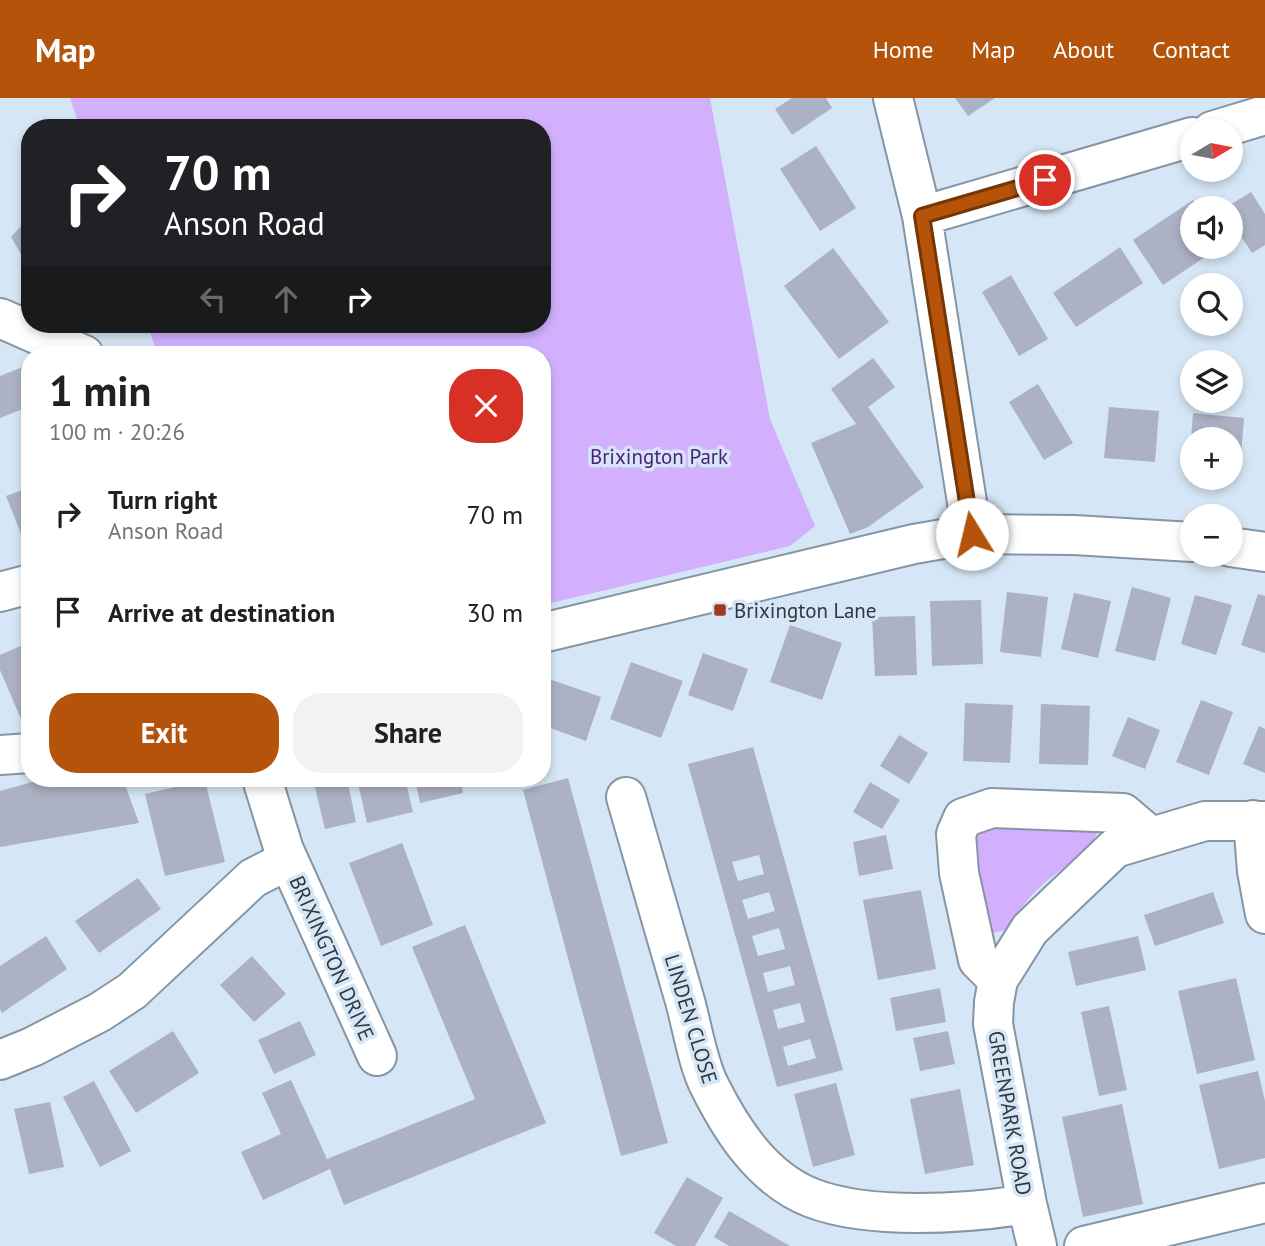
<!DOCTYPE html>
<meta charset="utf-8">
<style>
body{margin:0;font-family:"PT Sans",sans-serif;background:#f2f2f2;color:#202124;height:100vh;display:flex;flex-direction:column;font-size:26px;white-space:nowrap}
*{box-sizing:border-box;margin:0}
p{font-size:23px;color:#757577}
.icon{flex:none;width:38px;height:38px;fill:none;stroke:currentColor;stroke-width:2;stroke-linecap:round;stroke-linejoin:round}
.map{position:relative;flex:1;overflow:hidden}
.sheet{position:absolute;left:21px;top:248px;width:530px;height:441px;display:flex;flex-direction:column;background:#fff;border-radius:28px;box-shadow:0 4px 10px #0003}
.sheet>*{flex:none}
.top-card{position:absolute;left:21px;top:21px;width:530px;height:214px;border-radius:28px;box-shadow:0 4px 10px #0003;background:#202124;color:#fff;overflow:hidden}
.needle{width:46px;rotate:80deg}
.buttons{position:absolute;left:1180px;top:21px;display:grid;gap:14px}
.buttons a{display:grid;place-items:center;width:63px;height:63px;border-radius:50%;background:#fff;box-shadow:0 4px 10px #0003;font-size:35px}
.pin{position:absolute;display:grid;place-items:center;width:60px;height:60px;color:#fff;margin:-30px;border:4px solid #fff;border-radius:50%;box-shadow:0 2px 7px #0007}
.me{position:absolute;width:77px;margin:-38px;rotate:351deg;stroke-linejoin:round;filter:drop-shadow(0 0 5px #0008)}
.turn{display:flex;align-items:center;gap:24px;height:147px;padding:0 28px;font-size:32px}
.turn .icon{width:91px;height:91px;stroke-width:2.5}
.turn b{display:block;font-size:49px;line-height:60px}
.lanes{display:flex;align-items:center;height:66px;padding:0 28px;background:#0003;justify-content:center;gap:35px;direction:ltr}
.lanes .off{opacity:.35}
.round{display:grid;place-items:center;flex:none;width:74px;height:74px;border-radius:28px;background:#f2f2f2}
.summary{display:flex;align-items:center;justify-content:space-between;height:119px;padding:0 28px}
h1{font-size:42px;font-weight:700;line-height:52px}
.button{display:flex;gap:14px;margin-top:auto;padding:14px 28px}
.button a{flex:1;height:80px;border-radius:28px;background:#b45309;color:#fff;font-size:28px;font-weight:700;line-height:80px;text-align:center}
.button a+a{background:#f2f2f2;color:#202124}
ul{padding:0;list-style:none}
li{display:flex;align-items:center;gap:21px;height:98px;padding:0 28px}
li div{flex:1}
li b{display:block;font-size:26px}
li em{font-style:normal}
header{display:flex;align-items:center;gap:42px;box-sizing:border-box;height:98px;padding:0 35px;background:#b45309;color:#fff}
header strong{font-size:33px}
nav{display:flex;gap:38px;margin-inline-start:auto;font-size:24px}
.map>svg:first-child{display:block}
.green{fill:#d2b0fe}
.building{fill:#acb1c4;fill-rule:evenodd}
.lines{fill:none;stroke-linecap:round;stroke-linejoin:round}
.minor-casing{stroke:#8595a3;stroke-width:42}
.minor{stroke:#fff;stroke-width:38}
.route-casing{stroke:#753606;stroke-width:18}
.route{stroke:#b45309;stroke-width:12}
.poi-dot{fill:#a03721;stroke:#d5e7f6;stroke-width:2.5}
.labels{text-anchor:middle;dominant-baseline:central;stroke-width:7;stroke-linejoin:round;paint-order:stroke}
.park-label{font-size:21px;fill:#4f207a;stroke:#d5e7f6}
.poi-label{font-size:21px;fill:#31373d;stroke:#d5e7f6;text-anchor:start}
.street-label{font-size:21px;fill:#31373d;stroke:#d5e7f6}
</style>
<header>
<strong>Map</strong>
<nav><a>Home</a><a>Map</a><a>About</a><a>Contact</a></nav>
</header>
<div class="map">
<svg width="1265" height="1148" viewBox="0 0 1265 1148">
<rect width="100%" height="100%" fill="#d5e7f6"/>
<!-- green -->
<path class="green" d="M70,0H710L770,321L815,428L790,448L543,507L542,257H158L147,226H542V30H80Z
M994,724L1092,728L1097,736C1090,753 1056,774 1041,788C1027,801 1016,816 1006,832L989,836L972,758L979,735Z"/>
<!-- building -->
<path class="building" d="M792,0H826L832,10L792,37L775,11Z
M955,0H995L968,18Z
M816,48L856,110L820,133L780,71Z
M1251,94L1265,116V147L1252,155L1230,122V110H1225Z
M1193,102L1199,110H1192V149H1220L1163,187L1133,142Z
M30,118V172L11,139Z
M1120,149L1143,185L1076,229L1053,195Z
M833,150L889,224L839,261L784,188Z
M1011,177L1048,241L1019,258L982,194Z
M873,260L895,289L868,309L924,389L868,429L850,436L811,345L856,326L831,291Z
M30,266V308L0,320V278Z
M1038,286L1073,345L1044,362L1009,304Z
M1109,309L1159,313L1155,364L1104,360Z
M1193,315L1244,320L1240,370L1230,369V341H1191Z
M30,389V444L25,446L6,398Z
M1132,489L1171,500L1155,563L1115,553Z
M1007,494L1048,499L1041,559L1000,554Z
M1074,495L1111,503L1098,560L1061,551Z
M1258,496L1265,498V555L1241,547Z
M1195,497L1232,507L1216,557L1181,546Z
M981,502L983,566L932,568L930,503Z
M915,518L917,577L875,578L872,519Z
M790,527L842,545L822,602L770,584Z
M30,544V642L0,572V557Z
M703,555L748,571L733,613L688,597Z
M631,564L683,583L661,640L610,621Z
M549,581L601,599L586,643L542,627V599Z
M1201,602L1233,614L1209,677L1176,664Z
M965,605L1013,607L1010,665L963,663Z
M1041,606L1090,608L1088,667L1039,666Z
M1128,619L1160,632L1145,671L1112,658Z
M1259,628L1265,631V675L1243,666Z
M899,637L928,655L909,686L880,668Z
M753,649L843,972L777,989L688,666ZM759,757L764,776L738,783L732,764ZM769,794L775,813L748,821L742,802ZM779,830L785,851L758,858L752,838ZM790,868L795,887L768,894L763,875ZM800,905L805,924L778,931L773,912ZM810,941L816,960L788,968L783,949Z
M568,680L668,1045L621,1058L523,692Z
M43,681H123L139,725L0,749V693Z
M313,681H347L356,724L325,731Z
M357,681H405L413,714L367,725Z
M415,681H460L463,695L420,705Z
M205,682L225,764L165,778L145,696Z
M870,684L900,702L882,731L853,714Z
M886,737L893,771L859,778L853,744Z
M402,745L433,827L381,848L349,765Z
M138,780L161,811L99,855L75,823Z
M921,792L936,871L878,882L863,802Z
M1213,794L1224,825L1155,848L1144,817Z
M465,827L546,1025L344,1107L330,1071L263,1102L241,1054L281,1036L262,995L291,982L327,1061L475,1001L412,849Z
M46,838L67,871L2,915L0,911V868Z
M1138,838L1146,872L1076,888L1068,854Z
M252,858L286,896L254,924L220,887Z
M1236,880L1255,962L1197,976L1178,893Z
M940,890L946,924L896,933L890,900Z
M1109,908L1127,992L1099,998L1081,914Z
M300,923L316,957L274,976L258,942Z
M173,933L199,975L136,1015L109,973Z
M948,933L955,966L920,973L913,940Z
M1258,973L1265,1003V1060L1219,1071L1199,987Z
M94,983L131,1053L100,1069L63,999Z
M836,985L855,1057L813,1069L794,996Z
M960,991L974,1067L925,1076L910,1001Z
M50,1004L64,1069L29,1076L14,1011Z
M1122,1006L1143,1106L1083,1119L1062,1019Z
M687,1079L723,1100L695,1148H676L654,1135Z
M729,1113L790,1148H729L714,1139Z"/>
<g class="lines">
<!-- minor casing -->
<g class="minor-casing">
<path id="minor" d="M893,0L922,118L972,436
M1212,33L1265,17
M922,118L1192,39
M0,220L84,257
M1230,449L1265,454
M0,494L30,486
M542,535L914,446L972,436L1074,437L1192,444
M0,657L30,655
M262,681L284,752L377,958
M626,699C646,767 665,835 685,903C692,928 698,967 710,989C732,1033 763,1081 812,1100C869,1122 966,1116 1027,1106
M1253,722L1257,773L1265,816
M998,882L978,862L959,775L956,736L963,720L992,710L1123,715L1150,738
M0,962L32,949L100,914L132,893L253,780L288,762
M1037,1148L1027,1106L993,926L994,904L998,882L1030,831L1115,750L1205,723H1265
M1084,1148L1265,1105"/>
</g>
<!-- minor -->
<use href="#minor" class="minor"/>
</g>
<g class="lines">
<!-- route casing -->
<g class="route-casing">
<path id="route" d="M972,436L922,118L1045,82"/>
</g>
<!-- route -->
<use href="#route" class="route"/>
</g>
<!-- markers -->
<rect class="poi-dot" x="713" y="505" width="14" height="14" rx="3.5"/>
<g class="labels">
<!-- park labels -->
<g class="park-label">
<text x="659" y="358">Brixington Park</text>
</g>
<!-- poi labels -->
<g class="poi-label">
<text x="734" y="512">Brixington Lane</text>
</g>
<!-- street labels -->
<g class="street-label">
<text transform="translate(332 860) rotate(66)">BRIXINGTON DRIVE</text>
<text transform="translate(691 921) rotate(73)">LINDEN CLOSE</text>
<text transform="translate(1010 1015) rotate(80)">GREENPARK ROAD</text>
</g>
</g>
</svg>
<div class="buttons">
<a><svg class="needle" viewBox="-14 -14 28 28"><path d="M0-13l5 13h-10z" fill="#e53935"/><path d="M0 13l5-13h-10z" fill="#757577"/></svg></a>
<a><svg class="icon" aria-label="sound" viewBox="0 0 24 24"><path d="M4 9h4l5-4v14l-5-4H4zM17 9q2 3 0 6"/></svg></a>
<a><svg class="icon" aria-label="search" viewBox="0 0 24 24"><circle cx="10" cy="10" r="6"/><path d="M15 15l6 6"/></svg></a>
<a><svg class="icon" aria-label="layers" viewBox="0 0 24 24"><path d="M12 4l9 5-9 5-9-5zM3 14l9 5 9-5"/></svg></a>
<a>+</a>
<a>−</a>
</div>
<div class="pin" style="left:1045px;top:82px;background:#d93025"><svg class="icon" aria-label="arrive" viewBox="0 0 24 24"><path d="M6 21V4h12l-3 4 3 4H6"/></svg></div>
<svg class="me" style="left:972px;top:436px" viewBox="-20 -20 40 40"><circle r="19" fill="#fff"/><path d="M0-13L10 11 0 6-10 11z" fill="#b45309"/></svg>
<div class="top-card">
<div class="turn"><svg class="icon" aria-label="right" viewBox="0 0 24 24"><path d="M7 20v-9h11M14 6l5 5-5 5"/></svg><div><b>70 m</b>Anson Road</div></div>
<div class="lanes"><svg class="icon off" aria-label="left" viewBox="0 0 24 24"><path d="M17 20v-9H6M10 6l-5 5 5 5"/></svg><svg class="icon off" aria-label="ahead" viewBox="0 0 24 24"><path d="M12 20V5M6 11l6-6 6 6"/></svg><svg class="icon" aria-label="right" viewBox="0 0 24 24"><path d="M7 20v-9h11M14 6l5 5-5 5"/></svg></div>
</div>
<section class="sheet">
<div class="summary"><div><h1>1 min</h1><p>100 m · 20:26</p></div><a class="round" style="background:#d93025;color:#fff"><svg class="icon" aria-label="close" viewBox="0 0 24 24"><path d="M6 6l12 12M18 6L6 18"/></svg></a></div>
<ul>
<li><svg class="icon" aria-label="right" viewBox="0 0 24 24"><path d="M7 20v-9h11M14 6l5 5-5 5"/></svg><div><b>Turn right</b><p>Anson Road</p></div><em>70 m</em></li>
<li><svg class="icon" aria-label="arrive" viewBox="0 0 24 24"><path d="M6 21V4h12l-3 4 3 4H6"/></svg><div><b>Arrive at destination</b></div><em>30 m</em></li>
</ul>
<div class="button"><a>Exit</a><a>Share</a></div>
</section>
</div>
